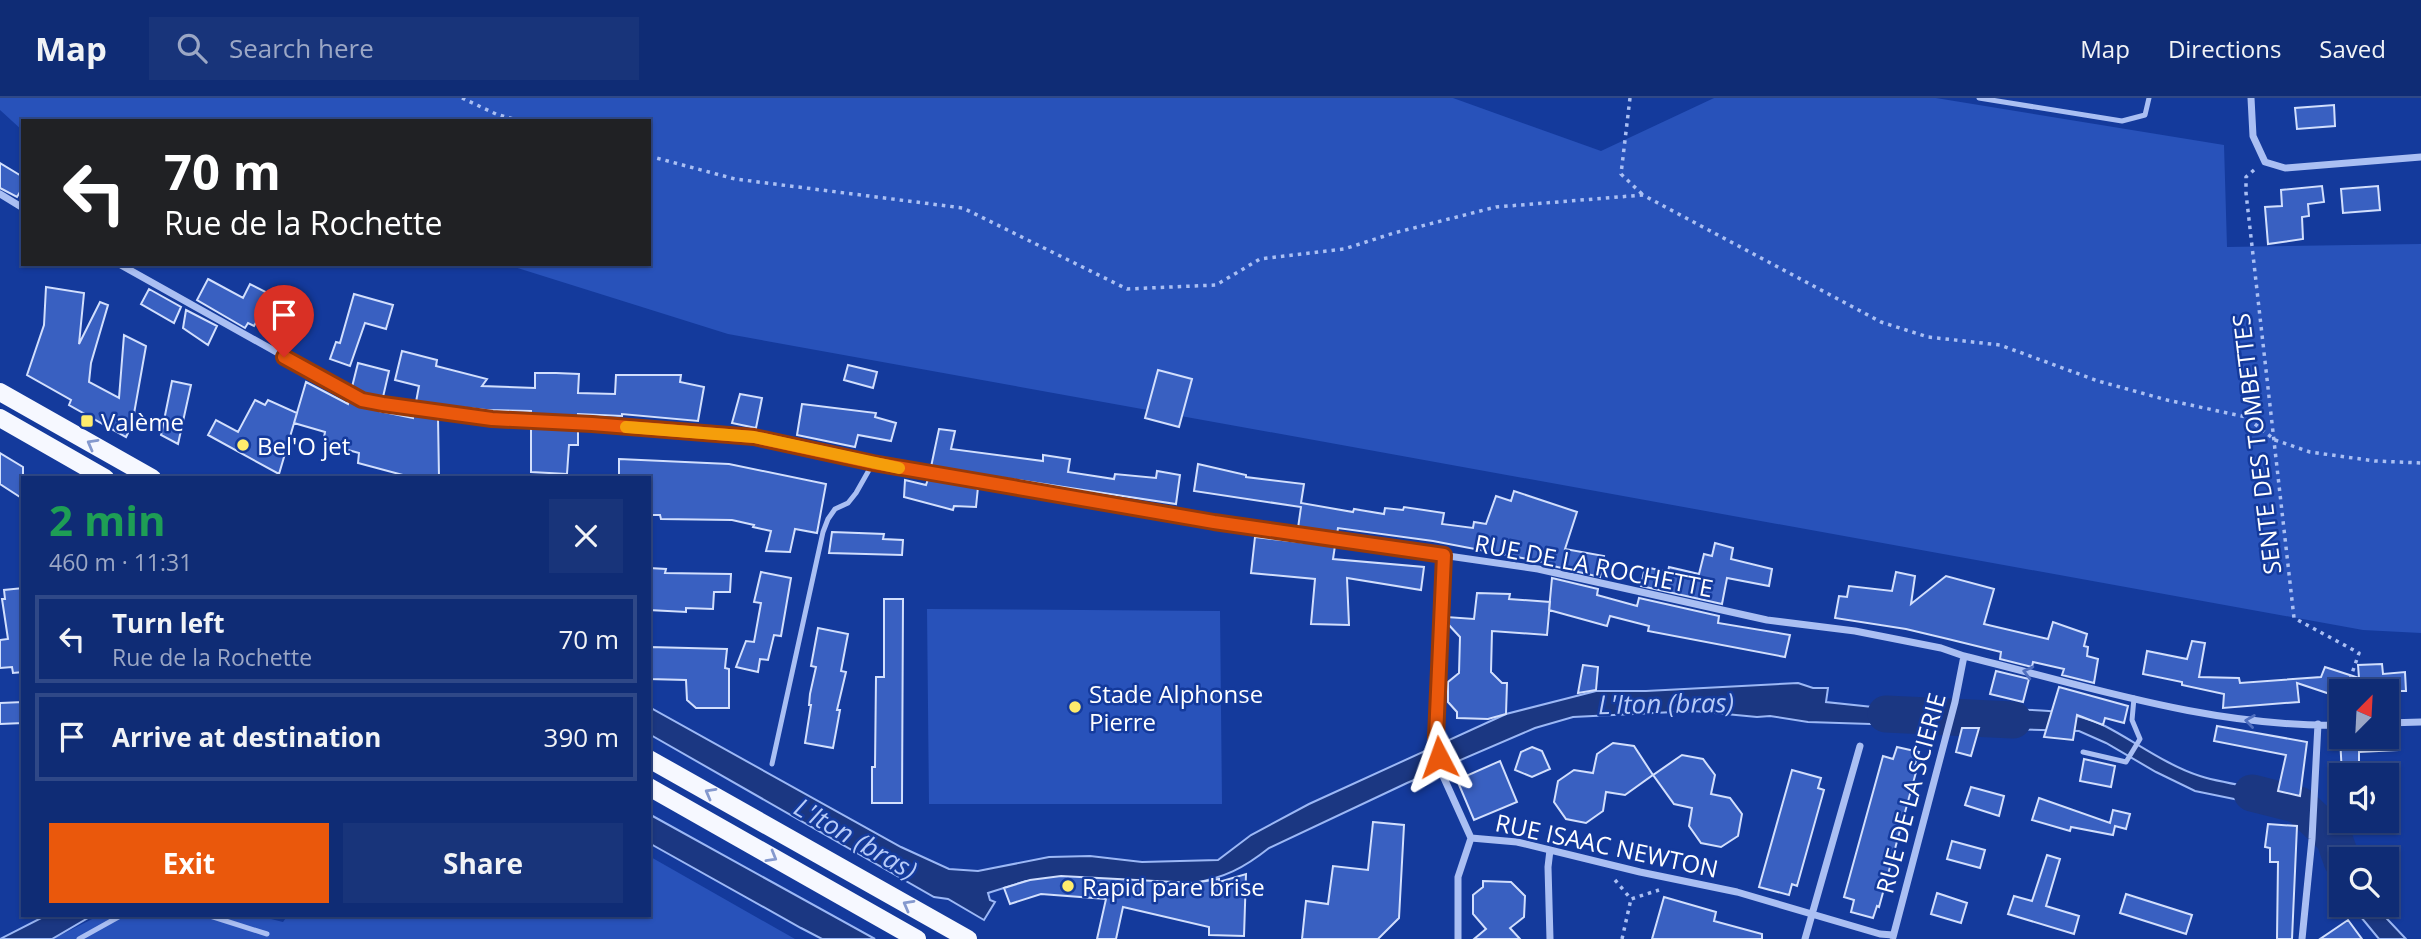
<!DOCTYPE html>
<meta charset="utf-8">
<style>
body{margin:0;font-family:"Open Sans",sans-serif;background:#18347a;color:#f1f3f6;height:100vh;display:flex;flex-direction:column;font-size:26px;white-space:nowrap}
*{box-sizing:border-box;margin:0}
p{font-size:23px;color:#9ba7c5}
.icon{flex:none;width:38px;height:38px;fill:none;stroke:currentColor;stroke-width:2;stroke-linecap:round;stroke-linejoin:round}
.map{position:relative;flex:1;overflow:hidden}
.details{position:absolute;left:21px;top:378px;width:630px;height:441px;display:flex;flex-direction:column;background:#0f2c75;border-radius:0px;box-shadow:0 2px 5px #0004,0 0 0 2px #2f4887}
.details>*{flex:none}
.hud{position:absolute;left:21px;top:21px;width:630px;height:147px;border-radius:0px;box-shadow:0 2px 5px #0004,0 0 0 2px #2f4887;background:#202124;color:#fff;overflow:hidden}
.needle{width:46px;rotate:24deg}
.tools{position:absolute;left:2329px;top:581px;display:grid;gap:14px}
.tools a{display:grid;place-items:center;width:70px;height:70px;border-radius:0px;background:#0f2c75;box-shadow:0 2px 5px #0004,0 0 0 2px #2f4887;font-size:35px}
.pin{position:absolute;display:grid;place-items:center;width:60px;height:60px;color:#fff;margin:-72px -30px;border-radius:50% 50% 50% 0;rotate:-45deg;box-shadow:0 0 7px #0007}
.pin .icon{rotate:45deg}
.me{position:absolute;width:77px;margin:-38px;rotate:356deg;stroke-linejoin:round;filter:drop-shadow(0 0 5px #0008)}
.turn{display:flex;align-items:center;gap:24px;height:147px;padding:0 28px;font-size:32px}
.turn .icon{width:91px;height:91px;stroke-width:2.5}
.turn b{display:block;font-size:49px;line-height:60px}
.round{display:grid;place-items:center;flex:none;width:74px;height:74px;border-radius:0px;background:#18347a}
.overview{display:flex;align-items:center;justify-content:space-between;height:119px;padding:0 28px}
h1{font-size:42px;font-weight:700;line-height:52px;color:#1e9e55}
.primary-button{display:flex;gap:14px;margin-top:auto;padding:14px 28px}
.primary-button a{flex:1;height:80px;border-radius:0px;background:#ea580c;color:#fff;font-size:28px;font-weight:700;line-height:80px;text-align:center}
.primary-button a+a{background:#18347a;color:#f1f3f6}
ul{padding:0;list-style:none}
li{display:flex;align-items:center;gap:21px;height:88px;margin:0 14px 10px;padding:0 14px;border:4px solid #2f4887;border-radius:0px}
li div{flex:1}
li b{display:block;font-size:26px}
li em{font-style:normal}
header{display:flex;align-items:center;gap:42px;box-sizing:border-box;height:98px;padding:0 35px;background:#0f2c75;border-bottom:2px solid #2f4887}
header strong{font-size:33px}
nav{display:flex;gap:38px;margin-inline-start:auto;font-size:24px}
.search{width:490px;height:63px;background:#18347a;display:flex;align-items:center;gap:18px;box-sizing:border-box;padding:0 24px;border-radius:0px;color:#9ba7c5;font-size:26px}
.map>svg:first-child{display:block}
.green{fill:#2852ba}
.water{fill:#1b3782;stroke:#9cb8f6;stroke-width:2}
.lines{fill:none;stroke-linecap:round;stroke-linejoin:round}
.river{stroke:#1b3782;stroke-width:37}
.building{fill:#3960c1;stroke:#d2dffd;stroke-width:2}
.path{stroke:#aabff3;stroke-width:3.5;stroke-dasharray:3.5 5;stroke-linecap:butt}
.service{stroke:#aabff3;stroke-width:5}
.minor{stroke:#aabff3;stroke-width:7}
.primary{stroke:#f6f8ff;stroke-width:18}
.oneway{stroke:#8599ce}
.oneway2{stroke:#506fbf}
.route-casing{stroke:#983908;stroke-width:18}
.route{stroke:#ea580c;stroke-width:12}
.slow{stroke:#f59e0b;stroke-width:12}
.poi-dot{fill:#ffec6c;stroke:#143a9c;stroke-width:2.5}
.labels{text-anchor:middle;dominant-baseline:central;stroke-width:5;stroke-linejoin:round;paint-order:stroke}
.poi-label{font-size:24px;fill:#fff;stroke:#143a9c;text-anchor:start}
.street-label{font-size:24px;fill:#fff;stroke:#143a9c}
.water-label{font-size:26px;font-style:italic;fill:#b7cbf9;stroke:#143a9c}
</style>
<header>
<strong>Map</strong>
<div class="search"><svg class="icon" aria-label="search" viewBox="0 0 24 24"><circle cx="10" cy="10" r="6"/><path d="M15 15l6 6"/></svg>Search here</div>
<nav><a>Map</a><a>Directions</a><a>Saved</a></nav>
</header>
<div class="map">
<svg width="2421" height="841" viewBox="0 0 2421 841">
<rect width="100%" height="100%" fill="#143a9c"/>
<!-- green -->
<path class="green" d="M0,0H1453L1601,53L1714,0H1936L2224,47L2227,149L2421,146V535L2363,532L728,236L505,166H649V23H23V33L0,12Z
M927,511L1220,513L1222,706H929Z
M649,758L795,841H53L100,817H255L283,824L288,817H649Z"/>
<!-- water -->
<path class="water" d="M1798,585L1813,590H1828L1826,604L1901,612L1905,604L1939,612L1933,628L1808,624L1770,618L1757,619L1694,613L1573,619L1535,630L1407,685L1269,750C1244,770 1224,780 1193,785L1026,783L988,795L990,802L995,804L984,822L948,801L934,799L649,636V609L901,749L949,771L978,773L1049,759L1090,758L1142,764L1218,762L1251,737L1309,706L1506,616L1596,593H1646Z
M1968,612C2014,612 2062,607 2105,628C2136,644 2166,667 2200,678C2232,688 2267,690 2300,698L2298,714L2195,693L2156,674L2106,645L2079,633L1962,630Z
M2325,715C2339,728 2344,743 2347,761H2342L2341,790L2322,744Z
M649,716L875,841H822L801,830L649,745Z
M2351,807H2374L2406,841H2379Z
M47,817H93L52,841H0Z"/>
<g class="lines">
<!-- river -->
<path class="river" d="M1886,616L2013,622
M2252,695L2299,707L2334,740L2342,763"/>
</g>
<!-- building -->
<path class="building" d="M2334,7L2335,28L2297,31L2295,10Z
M0,65L23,79V89L17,99L0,90Z
M2322,88L2324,104L2308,106L2309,118L2302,119L2303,141L2268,146L2265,109L2282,108L2281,92Z
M2378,88L2380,112L2343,115L2341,91Z
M208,181L243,200L250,186L295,209L287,225L293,228L282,250L278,248L270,200L254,228L248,225L245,230L197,202Z
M46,189L84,195L79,246L100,204L108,207L91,265L89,284L119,300L124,237L146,248L132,327L126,339L69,307L71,302L27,277L44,227Z
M149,191L181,209L174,225L141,206Z
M354,196L393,207L386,231L365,225L350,268L330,261L336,244L340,245Z
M186,212L217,228L208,247L183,230Z
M402,253L437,262L436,268L487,281L482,288L535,290V275H556L579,276L578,295L615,296L616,277H681L680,284L704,289L698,323L622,316V318L578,316V319L531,317V313L486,312L438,307L416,304L419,288L395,282Z
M358,265L389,273L383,299L364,296L352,289Z
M848,267L877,274L873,290L844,282Z
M1158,272L1192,281L1179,329L1145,320Z
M172,283L191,287L178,346L161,337Z
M306,284L348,306L349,302L361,308L380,311L379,313L413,320V316L438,319L439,380H414L358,365L359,355L323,345L325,334L294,325Z
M740,296L762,300L756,330L732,325Z
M255,302L265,307L268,302L297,315L279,376L208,337L216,322L238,334Z
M802,306L876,315L875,319L896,325L891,343L858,337L855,349L797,337Z
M531,329L578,331V347H569L567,376L531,374Z
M939,331L955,333L951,351L1043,363V357L1070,361L1068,374L1114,381L1115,376L1156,380L1157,373L1180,377L1176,406L931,369Z
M0,355L23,369V401L0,386Z
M619,361L729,366L826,386L817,435L795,431L790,454L766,453L771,433L753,429L754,427L732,422L661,421L660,417H649V380H619Z
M1198,366L1246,377V379L1304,386L1301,405L1353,414L1354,411L1384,416L1385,410L1403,412L1404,409L1444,415L1442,426L1473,430L1474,424L1486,426L1496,398L1511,403L1514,393L1577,414L1565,451L1604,458L1600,479L1553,468V466L1433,443L1338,430L1337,436L1298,430L1301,409L1194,393Z
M928,381L978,389L976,409L954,408L953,412L904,399L905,382L926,387Z
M832,434L884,436L883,441L903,442L902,457L829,455Z
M1255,439L1335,448L1333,461L1424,469L1421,492L1347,480L1349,527L1311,526L1315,481L1251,475Z
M1715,445L1733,450L1731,461L1772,471L1769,488L1727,480L1722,506L1641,488L1645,469L1668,474L1669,469L1699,476L1704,456L1712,458Z
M649,470L666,471L665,475L731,476L730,494H714L713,511L686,510V514L649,512Z
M761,474L791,480L781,538L774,537L768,562L760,561L758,574L736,569L746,543L754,544L761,505L754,504Z
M1896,474L1915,478L1911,506L1946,478L1994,491L1984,526L2048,541L2053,524L2087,536L2084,548L2088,549L2087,558L2098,561L2094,585L2062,577L2064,571L2033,564L2032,569L2000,561L2001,554L1948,541L1906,531L1835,520L1839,498L1847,499L1849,488L1892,493Z
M1552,480L1598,491L1597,497L1637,508L1639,500L1719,518L1718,525L1790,537L1785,559L1648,533L1649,528L1610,518L1607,528L1549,512Z
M23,490V574L13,575L12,569L0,570V542L8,541L2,501H5L4,492Z
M1477,495L1510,496L1509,501L1550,504L1547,537L1492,533L1491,574L1502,585H1507L1506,616L1488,621L1457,620V614L1448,604V584L1459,575L1460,539L1447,525V519L1474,521Z
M884,501H903L902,705H872V669H875L876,579H884Z
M818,530L848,536L841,573L846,574L837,612H840L833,650L805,645L811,607H809L810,596L816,569L811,568Z
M2192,543L2205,545L2199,579L2239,580L2240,585L2321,579L2325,569L2359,580L2358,567L2382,566L2383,576L2405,574L2406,593H2342V600L2297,585L2299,604L2223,610L2224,596L2182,587V584L2143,576L2147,553L2187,561Z
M649,549L727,551L725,570L729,571V610H696L687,602L686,582L649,581Z
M1583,567L1598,569L1596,592L1578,595Z
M1996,573L2029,581L2023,604L1990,596Z
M2059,589L2128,608L2124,625L2105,620L2103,627L2077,617L2073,642L2044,639Z
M23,604V625L0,626V605Z
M2217,628L2307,644L2300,698L2278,693L2286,657L2214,643Z
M1962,630H1979L1971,658L1956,654Z
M2340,639H2398V652L2359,654V677H2342Z
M1613,645L1634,648L1653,677L1682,657L1703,661L1715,677L1711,696L1730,700L1742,716L1738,738L1721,749L1701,745L1689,728L1692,710L1674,706L1653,677L1625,697L1606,694L1603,713L1586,725L1566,721L1554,704L1558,683L1574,672L1593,675L1597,656Z
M1532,649L1542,653L1550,671L1532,679L1515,672L1521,654Z
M1897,649L1919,654L1915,666L1918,667L1879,809L1877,808L1873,820L1851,814L1854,802L1844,799L1883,658L1893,661Z
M2084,661L2115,668L2111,689L2080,683Z
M1500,663L1517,704L1474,722L1457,682Z
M1792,672L1821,680L1818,690L1824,692L1797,788L1792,786L1789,797L1759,789Z
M1971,689L2004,698L1999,718L1965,707Z
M2039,700L2110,725L2113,712L2130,716L2126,731L2115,728L2113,737L2071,729L2070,733L2032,722Z
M1373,724L1404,727L1399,820L1378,841H1302L1306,803L1328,806L1333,768L1368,772Z
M2268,726L2297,728L2292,841H2277L2278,764H2270V750L2265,749Z
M1952,743L1985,752L1980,770L1947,761Z
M2047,757L2060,761L2046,808L2079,818L2074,836L2008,816L2014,798L2032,803Z
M1246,776L1244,838L1209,837V829L1123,809L1116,841H1097L1106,801L1041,796L1010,806L1004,790L1030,782L1061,778L1193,785L1219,781V784Z
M1483,783L1511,784L1525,798L1524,819L1510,830L1520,841H1474L1486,831L1473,816V797L1483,789Z
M1937,795L1967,805L1961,825L1931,816Z
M2126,796L2192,817L2186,836L2120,815Z
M1664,799L1716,814L1714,823L1762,836V841H1652Z
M2348,822L2362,841H2320Z"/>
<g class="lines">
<!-- path -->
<path class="path" d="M462,0L496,16L520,23
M1630,0L1621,76L1643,97
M649,58L735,81L963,110L1127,191L1216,187L1260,161L1344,151L1394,135L1496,109L1643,97L1881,224L1928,239L2000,247L2098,283L2167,302L2246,319L2275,342L2310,354L2375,363L2421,365
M2254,72L2246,79V95L2294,520L2359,555L2346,593
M1615,782L1631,801L1659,792
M1622,841L1631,801"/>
<!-- service -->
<path class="service" d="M1979,0L2122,23L2145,17L2149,0
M2083,654L2126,664L2140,641L2132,622L2134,600
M772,666L823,434L828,421L835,411L848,405L856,395L873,365
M207,817L267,836
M79,841L122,817"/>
<!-- minor -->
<path class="minor" d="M2251,0L2253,38L2265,64L2285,70L2421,59
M0,96L23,110
M119,166L362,302L492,321L592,326L754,339L873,365L1214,424L1538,471L1767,522L1855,533L1941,550L1964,558C2087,588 2213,630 2342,627
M1444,457L1436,639L1443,678L1471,740L1517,744L1640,774L1737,794L1880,836L1893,837
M2387,625L2421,624
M1893,839L1955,604L1964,558
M1458,841V779L1471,740
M1550,841L1548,769L1550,752
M1805,841L1860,648
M2302,841L2312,741L2318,626"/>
<!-- primary -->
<path class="primary" d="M0,294L152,380
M0,320L105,380
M649,661L968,841
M649,689L917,841"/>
</g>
<!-- one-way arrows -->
<defs><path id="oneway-chevron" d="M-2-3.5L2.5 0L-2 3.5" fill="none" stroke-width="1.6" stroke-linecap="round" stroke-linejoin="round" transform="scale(1.75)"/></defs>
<g class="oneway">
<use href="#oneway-chevron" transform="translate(92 346) rotate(-151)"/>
<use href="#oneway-chevron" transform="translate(710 695) rotate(-151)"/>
<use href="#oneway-chevron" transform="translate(772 759) rotate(30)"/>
<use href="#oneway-chevron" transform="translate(908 807) rotate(-151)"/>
</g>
<g class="oneway2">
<use href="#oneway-chevron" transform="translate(2028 574) rotate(-166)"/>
<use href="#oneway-chevron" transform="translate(2250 623) rotate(-172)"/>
</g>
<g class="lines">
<!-- route casing -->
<g class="route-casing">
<path id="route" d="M284,259L362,302L383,306L492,321L592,326L754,339L873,365L978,383L1214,424L1444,457L1436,639L1439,659"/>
</g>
<!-- route -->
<use href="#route" class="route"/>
<!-- slow -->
<path class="slow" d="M626,329L754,339L899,370"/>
</g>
<!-- markers -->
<g class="poi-dot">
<rect x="80" y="316" width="14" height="14" rx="3.5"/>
<circle cx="243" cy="347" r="7"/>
<circle cx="1075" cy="609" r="7"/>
<circle cx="1068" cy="788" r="7"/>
</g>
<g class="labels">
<!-- poi labels -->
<g class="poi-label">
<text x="101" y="323">Valème</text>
<text x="257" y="347">Bel'O jet</text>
<text x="1089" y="595">Stade Alphonse<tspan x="1089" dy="28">Pierre</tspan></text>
<text x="1082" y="788">Rapid pare brise</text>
</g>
<!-- street labels -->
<g class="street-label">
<text transform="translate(2256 346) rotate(-97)">SENTE DES TOMBETTES</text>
<text transform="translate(1594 467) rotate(11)">RUE DE LA ROCHETTE</text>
<text transform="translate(1910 695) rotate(-75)">RUE DE LA SCIERIE</text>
<text transform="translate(1607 747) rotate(12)">RUE ISAAC NEWTON</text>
</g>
<!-- water labels -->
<g class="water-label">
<text transform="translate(1666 605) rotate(-1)">L'Iton (bras)</text>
<text transform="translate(856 740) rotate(30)">L'Iton (bras)</text>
</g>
</g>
</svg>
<div class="tools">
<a><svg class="needle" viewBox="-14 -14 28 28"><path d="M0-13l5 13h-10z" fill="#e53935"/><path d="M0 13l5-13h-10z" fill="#9ba7c5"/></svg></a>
<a><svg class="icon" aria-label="sound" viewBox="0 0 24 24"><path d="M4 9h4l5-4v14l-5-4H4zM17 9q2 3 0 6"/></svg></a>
<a><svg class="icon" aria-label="search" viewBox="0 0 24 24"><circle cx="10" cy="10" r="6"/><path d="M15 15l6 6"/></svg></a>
</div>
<div class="pin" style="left:284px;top:259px;background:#d93025"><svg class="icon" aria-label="arrive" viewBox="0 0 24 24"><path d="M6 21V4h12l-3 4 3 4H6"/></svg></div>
<svg class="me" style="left:1439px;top:659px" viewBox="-20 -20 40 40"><path d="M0-17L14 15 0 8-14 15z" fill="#ea580c" stroke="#fff" stroke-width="4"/></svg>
<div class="hud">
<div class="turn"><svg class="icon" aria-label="left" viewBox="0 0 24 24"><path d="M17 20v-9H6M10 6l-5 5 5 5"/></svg><div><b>70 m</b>Rue de la Rochette</div></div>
</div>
<section class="details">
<div class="overview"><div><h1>2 min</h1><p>460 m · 11:31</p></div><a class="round"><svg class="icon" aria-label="close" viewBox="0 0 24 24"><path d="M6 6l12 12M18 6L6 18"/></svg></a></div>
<ul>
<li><svg class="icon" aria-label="left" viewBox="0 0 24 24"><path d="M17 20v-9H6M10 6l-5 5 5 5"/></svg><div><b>Turn left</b><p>Rue de la Rochette</p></div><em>70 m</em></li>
<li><svg class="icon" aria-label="arrive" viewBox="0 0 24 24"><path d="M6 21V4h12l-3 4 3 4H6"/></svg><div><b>Arrive at destination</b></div><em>390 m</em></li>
</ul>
<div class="primary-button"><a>Exit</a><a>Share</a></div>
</section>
</div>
